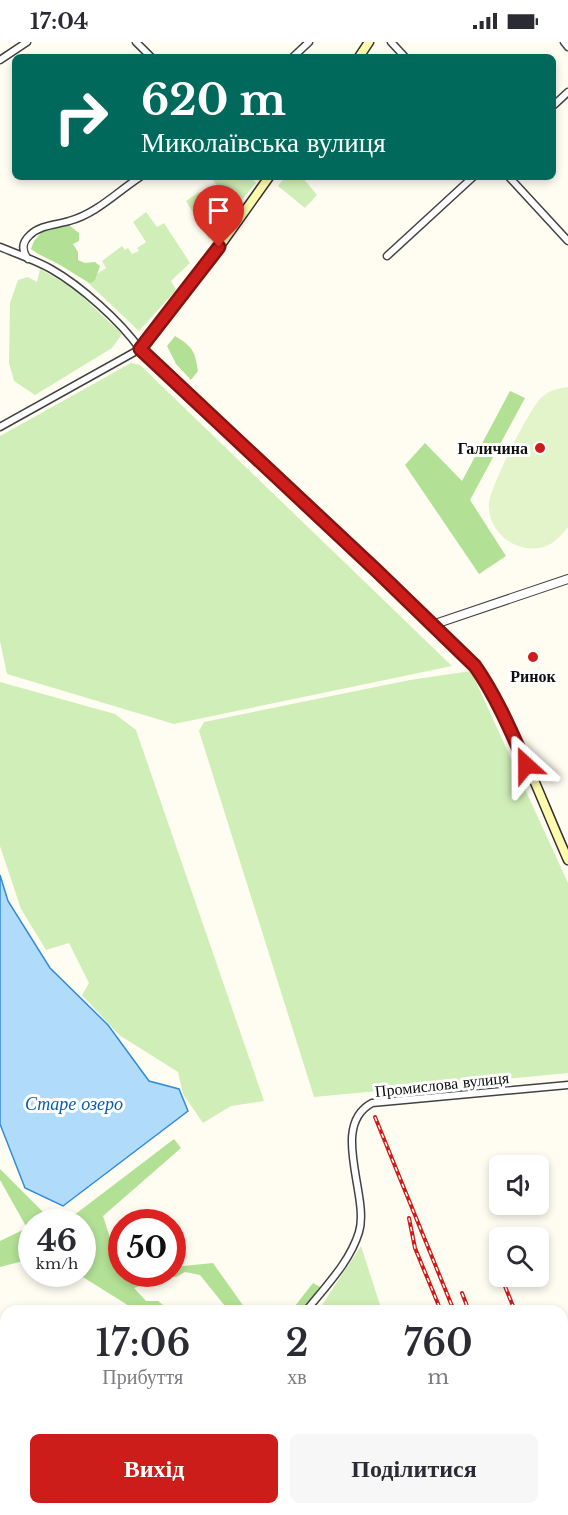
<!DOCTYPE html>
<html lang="uk">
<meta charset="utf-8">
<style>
body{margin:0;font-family:"Libre Baskerville",serif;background:#f7f7f7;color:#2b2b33;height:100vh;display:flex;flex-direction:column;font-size:22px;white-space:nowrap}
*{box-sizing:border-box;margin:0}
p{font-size:20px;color:#7c7c81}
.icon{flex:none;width:33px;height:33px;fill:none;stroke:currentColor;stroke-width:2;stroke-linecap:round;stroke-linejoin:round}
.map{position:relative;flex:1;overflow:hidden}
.drawer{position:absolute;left:0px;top:1263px;width:568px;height:210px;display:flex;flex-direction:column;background:#fff;border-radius:18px 18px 0 0;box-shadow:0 3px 9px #0003}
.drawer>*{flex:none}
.guide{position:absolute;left:12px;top:12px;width:544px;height:126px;border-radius:9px;box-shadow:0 3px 9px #0003;background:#00695c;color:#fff;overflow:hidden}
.controls{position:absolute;left:489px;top:1113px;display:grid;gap:12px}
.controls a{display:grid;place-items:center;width:60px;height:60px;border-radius:9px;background:#fff;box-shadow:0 3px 9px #0003;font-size:30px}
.speed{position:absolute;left:18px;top:1167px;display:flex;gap:12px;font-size:30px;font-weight:700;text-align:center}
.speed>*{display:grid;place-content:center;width:78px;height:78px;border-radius:50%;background:#fff;box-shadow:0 3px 9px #0003;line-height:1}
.speed small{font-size:15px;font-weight:400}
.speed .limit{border:9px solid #d22;background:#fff;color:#111}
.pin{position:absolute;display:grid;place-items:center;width:51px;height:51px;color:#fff;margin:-62px -26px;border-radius:50% 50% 50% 0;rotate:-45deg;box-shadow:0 0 6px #0007}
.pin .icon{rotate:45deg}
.me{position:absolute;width:66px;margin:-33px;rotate:336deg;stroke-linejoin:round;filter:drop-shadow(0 0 4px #0008)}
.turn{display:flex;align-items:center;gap:21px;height:126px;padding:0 30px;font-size:27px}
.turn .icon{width:78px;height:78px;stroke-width:2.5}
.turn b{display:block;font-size:42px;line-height:51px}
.eta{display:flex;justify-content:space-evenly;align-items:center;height:102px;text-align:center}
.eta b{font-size:36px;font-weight:600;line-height:42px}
.button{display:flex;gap:12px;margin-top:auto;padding:12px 30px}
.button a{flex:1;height:69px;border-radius:9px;background:#cd1d1a;color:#fff;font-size:24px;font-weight:600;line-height:69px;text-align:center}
.button a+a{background:#f7f7f7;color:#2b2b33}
.status{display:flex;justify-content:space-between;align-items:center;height:42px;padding:0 30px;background:#fff;direction:ltr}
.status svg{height:16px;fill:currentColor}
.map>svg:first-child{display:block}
.green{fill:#d0eeb7}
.forest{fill:#b2e095}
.pitch{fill:#e3f4ca}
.water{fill:#b1dbfb;stroke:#318bd9;stroke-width:1.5}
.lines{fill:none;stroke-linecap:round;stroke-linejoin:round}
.minor-casing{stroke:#424242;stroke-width:9}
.tertiary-casing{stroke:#424242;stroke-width:10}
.secondary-casing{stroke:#313131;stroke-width:11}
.minor{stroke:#fff;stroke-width:6}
.tertiary{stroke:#fff;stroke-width:8}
.secondary{stroke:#fffbad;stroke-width:8}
.rail-casing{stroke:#cd1d1a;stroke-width:4}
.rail{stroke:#fff;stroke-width:1.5;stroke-dasharray:4.5;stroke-linecap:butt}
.route-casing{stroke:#851311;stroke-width:15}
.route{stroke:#cd1d1a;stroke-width:10}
.poi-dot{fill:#cd1d1a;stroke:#fff;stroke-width:2}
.labels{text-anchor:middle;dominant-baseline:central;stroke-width:6;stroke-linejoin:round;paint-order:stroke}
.poi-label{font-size:16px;font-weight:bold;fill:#0f0f0f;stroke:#fff;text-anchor:end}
.street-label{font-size:16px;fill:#0f0f0f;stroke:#fff}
.water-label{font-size:18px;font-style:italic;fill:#0c5cad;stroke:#fff}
</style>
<div class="status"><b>17:04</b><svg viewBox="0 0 49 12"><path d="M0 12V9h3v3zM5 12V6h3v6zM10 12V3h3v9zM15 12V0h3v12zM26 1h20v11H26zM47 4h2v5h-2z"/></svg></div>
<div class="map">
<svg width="568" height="1473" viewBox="0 0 568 1473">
<rect width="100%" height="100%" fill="#fffdf2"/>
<!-- green -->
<path class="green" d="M211,135H251L256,141L233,168Z
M285,135H302L317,153L305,166L278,144Z
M199,150L224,184L209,197L186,159Z
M146,170L157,185L164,181L190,221L171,239L176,248L139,289L86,239L106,226L102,219L122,204L125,208L128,206L132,212L139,209L137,206L146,200L133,180Z
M40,227L72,245L122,292L112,306L35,353L14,339L9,321L10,261L18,238L28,235L37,240Z
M131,321L140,323L452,624L174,682L7,632L0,599V394Z
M471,629L568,841V1031L314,1055L199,689L204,680L410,638Z
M0,640L115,672L136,688L264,1059L231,1064L203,1081L183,1052L178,1030L119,993L82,953L89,941L69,901L46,908L21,867L0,804Z
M361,1204L382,1269H318Z
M203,1467H448L450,1473H204Z"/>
<!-- forest -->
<path class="forest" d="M52,178L66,181L79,191V199L73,202L78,210V218L85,221L95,220L100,224L95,238L91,241C81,237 74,231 65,226C53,218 43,216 31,207L34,199Z
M175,294C193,305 195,309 198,329L191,338L176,322L167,304Z
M510,349L525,356L470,458L506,514L479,532L405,423L425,401L462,439Z
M174,1097L181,1106L103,1174L112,1202L121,1205L122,1232H172L173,1225L213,1221L247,1269H229L200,1233L185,1230L176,1235H165L134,1246L146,1259H158L171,1269L134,1267L78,1232H82V1180H65Z
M0,1127L53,1180H32L31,1217L0,1225V1199L27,1186L0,1138Z
M313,1241L320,1245L301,1269H291Z"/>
<!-- pitch -->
<path class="pitch" d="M568,345V485C561,494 554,502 543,505C516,513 486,489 489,460C491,444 530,364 543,354C550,348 559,346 568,345Z"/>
<!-- water -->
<path class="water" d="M0,833L8,859L50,926L108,983L149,1039L179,1047L188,1069L63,1164L25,1146L0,1082Z"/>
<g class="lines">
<!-- minor casing -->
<g class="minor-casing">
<path id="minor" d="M136,0L151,15
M391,0L405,15
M564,0L568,5
M293,15L309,0
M0,18L27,0
M554,63L568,50
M509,135L568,199
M0,205C17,212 35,218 51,227C81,244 120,279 140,307L0,385
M387,214L473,135
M28,217C22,209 21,201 30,193C40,183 56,183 69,179C96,172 117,150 140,135
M306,1269C325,1245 350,1220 359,1190C370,1154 329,1084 372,1061L568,1043
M0,1418L6,1416"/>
</g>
<!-- tertiary casing -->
<g class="tertiary-casing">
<path id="tertiary" d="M432,583L568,537"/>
</g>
<!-- secondary casing -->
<g class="secondary-casing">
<path id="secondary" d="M359,15L369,0
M269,135L205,225L140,307L394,544L475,624C513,679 540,755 568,818"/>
</g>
<!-- minor -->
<use href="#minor" class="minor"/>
<!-- tertiary -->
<use href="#tertiary" class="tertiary"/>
<!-- secondary -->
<use href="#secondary" class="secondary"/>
<!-- rail casing -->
<g class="rail-casing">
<path id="rail" d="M375,1075L454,1269
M409,1176L415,1206L441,1269
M502,1237L515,1269
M462,1251L469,1269
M562,1386L568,1400
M525,1467L528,1473
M543,1467L545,1473"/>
</g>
<!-- rail -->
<use href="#rail" class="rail"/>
</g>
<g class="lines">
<!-- route casing -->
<g class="route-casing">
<path id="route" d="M219,205L140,307L377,529L475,624C496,654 511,689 526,723"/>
</g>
<!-- route -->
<use href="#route" class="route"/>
</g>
<!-- markers -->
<g class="poi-dot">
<circle cx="540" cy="406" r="6"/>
<circle cx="533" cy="615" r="6"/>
</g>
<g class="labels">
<!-- poi labels -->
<g class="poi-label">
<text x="528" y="406">Галичина</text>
<text x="533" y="634" text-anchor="middle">Ринок</text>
</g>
<!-- street labels -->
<g class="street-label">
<text transform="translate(442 1042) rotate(-6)">Промислова вулиця</text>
</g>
<!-- water labels -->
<g class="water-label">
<text x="74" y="1062">Старе озеро</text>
</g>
</g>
</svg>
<div class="controls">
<a><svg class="icon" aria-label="sound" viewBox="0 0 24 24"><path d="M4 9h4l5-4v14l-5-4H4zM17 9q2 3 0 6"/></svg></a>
<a><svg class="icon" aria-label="search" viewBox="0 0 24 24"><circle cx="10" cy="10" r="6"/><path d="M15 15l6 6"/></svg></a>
</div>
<div class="speed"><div>46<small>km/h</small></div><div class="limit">50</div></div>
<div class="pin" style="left:219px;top:205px;background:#d93025"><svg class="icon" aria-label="arrive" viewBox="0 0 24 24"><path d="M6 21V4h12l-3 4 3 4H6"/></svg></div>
<svg class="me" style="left:526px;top:723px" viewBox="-20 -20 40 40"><path d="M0-17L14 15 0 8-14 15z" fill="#cd1d1a" stroke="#fff" stroke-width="4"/></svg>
<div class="guide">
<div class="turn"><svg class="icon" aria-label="right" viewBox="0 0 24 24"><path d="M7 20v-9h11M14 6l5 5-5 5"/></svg><div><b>620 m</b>Миколаївська вулиця</div></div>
</div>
<section class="drawer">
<div class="eta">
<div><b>17:06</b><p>Прибуття</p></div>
<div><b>2</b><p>хв</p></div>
<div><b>760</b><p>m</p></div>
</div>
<div class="button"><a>Вихід</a><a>Поділитися</a></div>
</section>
</div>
